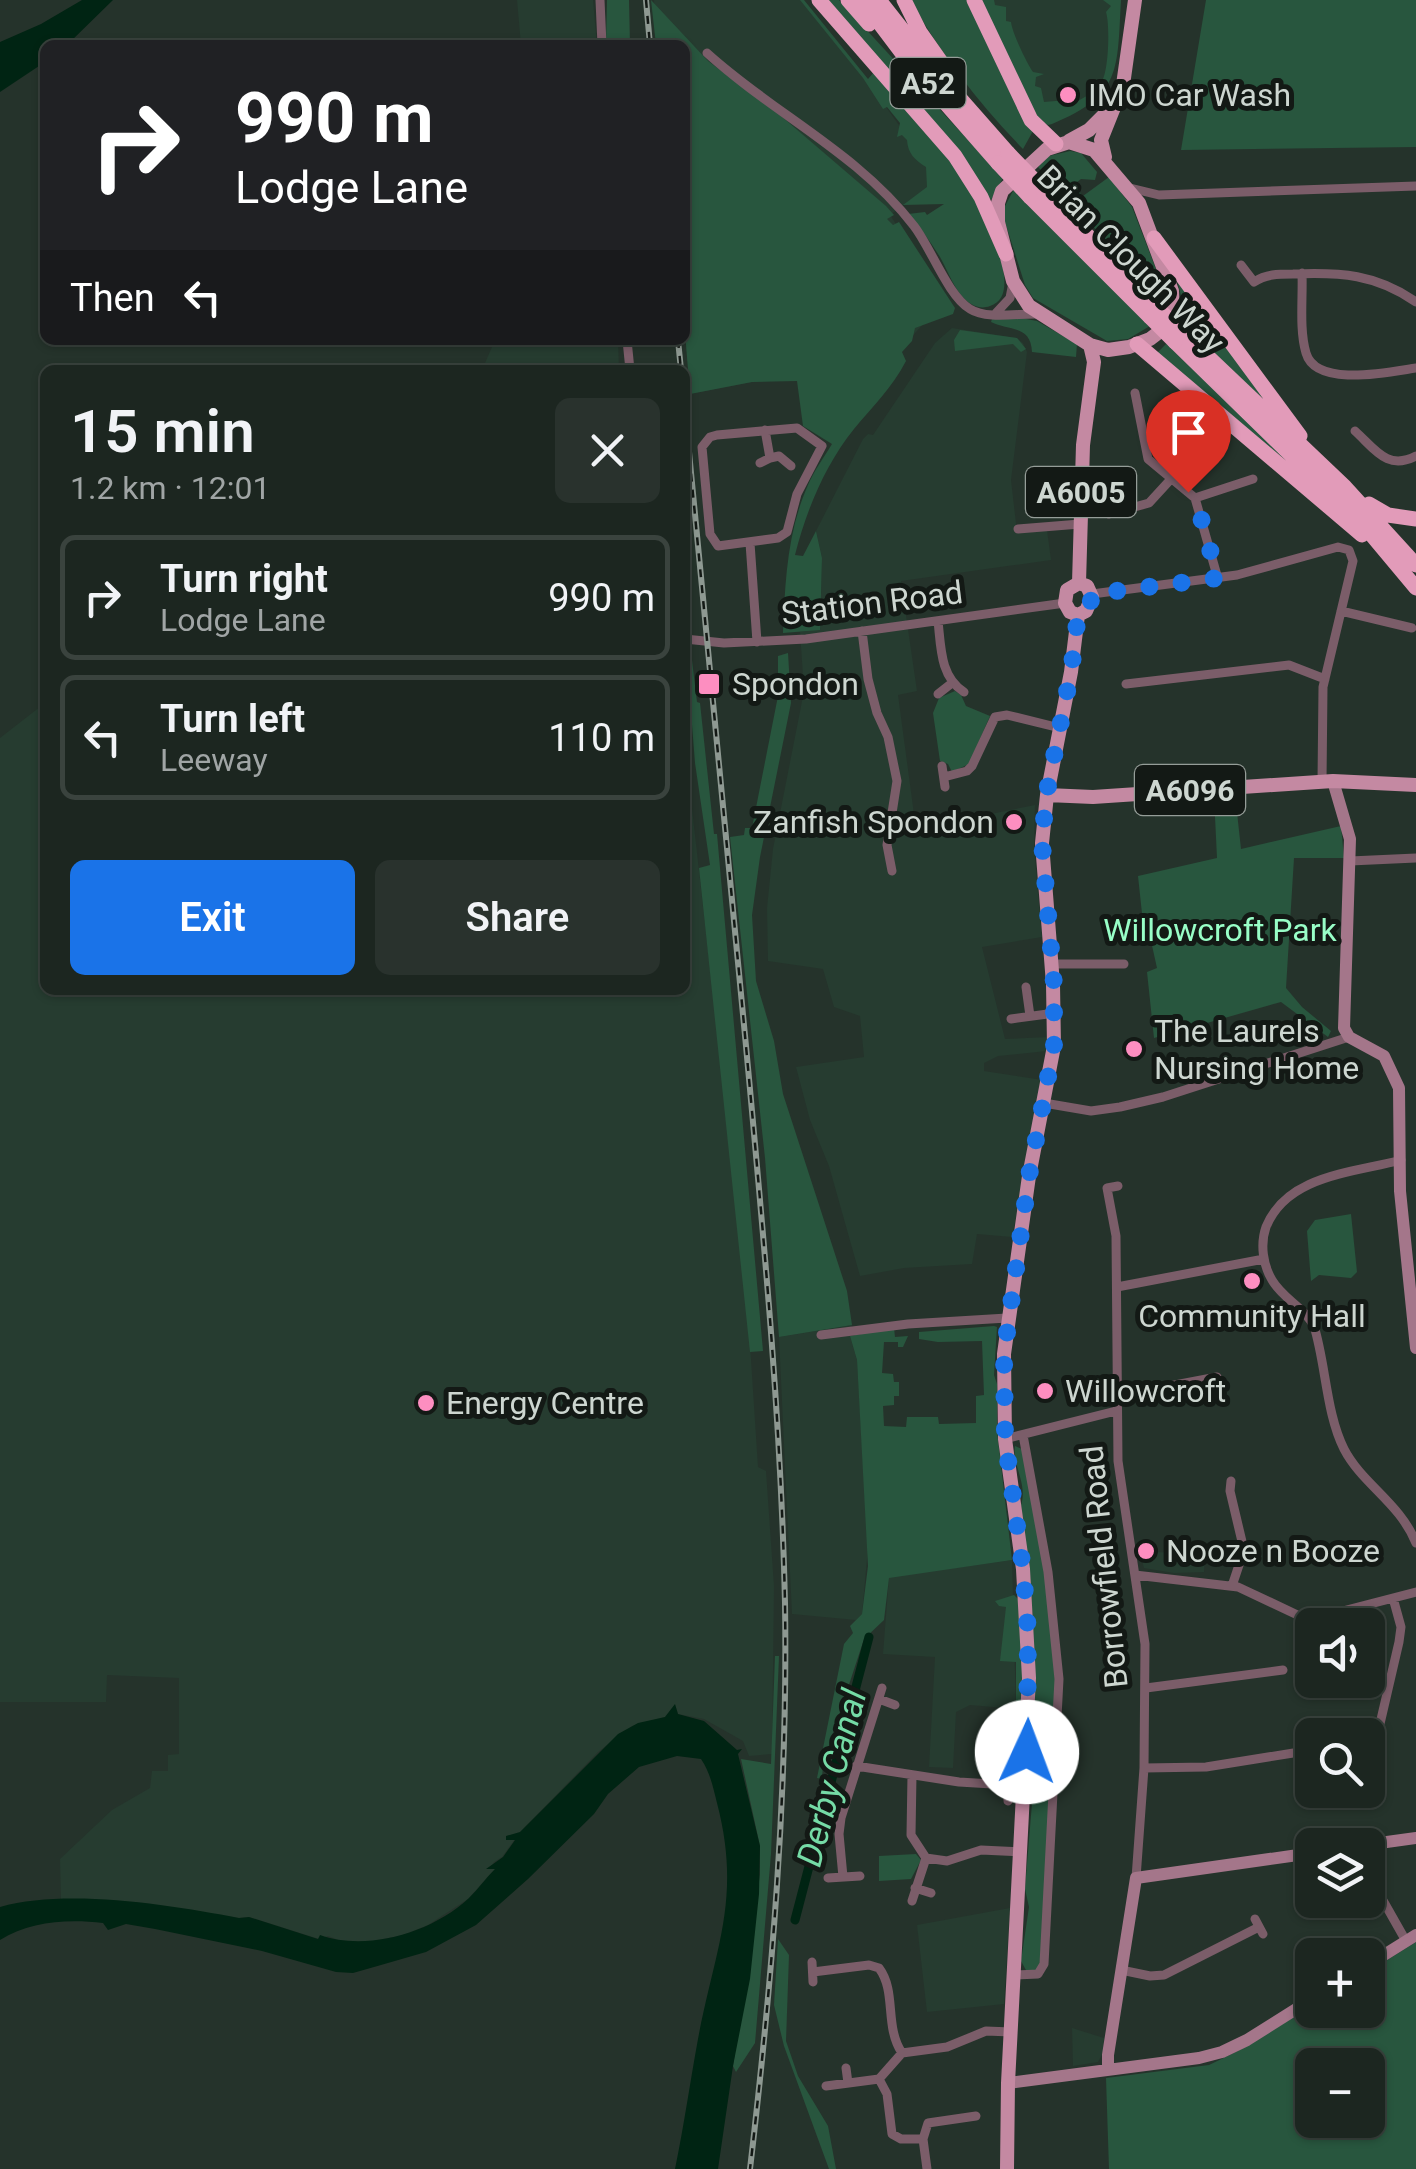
<!DOCTYPE html>
<meta charset="utf-8">
<style>
body{margin:0;font-family:Roboto,sans-serif;background:#29322d;color:#f1f3f6;height:100vh;display:flex;flex-direction:column;font-size:38px;white-space:nowrap}
*{box-sizing:border-box;margin:0}
p{font-size:32px;color:#a0a5a5}
.icon{flex:none;width:55px;height:55px;fill:none;stroke:currentColor;stroke-width:2;stroke-linecap:round;stroke-linejoin:round}
.map{position:relative;flex:1;overflow:hidden}
.drawer{position:absolute;left:40px;top:365px;width:650px;height:630px;display:flex;flex-direction:column;background:#1c2620;border-radius:15px;box-shadow:0 2px 8px #0004,0 0 0 2px #3a433e}
.drawer>*{flex:none}
.hud{position:absolute;left:40px;top:40px;width:650px;height:305px;border-radius:15px;box-shadow:0 2px 8px #0004,0 0 0 2px #3a433e;background:#202124;color:#fff;overflow:hidden}
.fabs{position:absolute;left:1295px;top:1608px;display:grid;gap:20px}
.fabs a{display:grid;place-items:center;width:90px;height:90px;border-radius:15px;background:#1c2620;box-shadow:0 2px 8px #0004,0 0 0 2px #3a433e;font-size:50px}
.pin{position:absolute;display:grid;place-items:center;width:85px;height:85px;color:#fff;margin:-102px -42px;border-radius:50% 50% 50% 0;rotate:-45deg;box-shadow:0 0 10px #0007}
.pin .icon{rotate:45deg}
.me{position:absolute;width:110px;margin:-55px;rotate:2deg;stroke-linejoin:round;filter:drop-shadow(0 0 8px #0008)}
.turn{display:flex;align-items:center;gap:35px;height:210px;padding:0 30px;font-size:45px}
.turn .icon{width:130px;height:130px;stroke-width:2.5}
.turn b{display:block;font-size:70px;line-height:85px}
.then{display:flex;align-items:center;height:95px;padding:0 30px;background:#0003;gap:20px;font-size:38px}
.round{display:grid;place-items:center;flex:none;width:105px;height:105px;border-radius:15px;background:#29322d}
.overview{display:flex;align-items:center;justify-content:space-between;height:170px;padding:0 30px}
h1{font-size:60px;font-weight:600;line-height:75px}
.button{display:flex;gap:20px;margin-top:auto;padding:20px 30px}
.button a{flex:1;height:115px;border-radius:15px;background:#1a73e8;color:#fff;font-size:40px;font-weight:600;line-height:115px;text-align:center}
.button a+a{background:#29322d;color:#f1f3f6}
ul{padding:0;list-style:none}
li{display:flex;align-items:center;gap:30px;height:125px;margin:0 20px 15px;padding:0 10px;border:5px solid #3a433e;border-radius:15px}
li div{flex:1}
li b{display:block;font-size:38px}
li em{font-style:normal}
.map>svg:first-child{display:block}
.built{fill:#263c30}
.green{fill:#28563e;fill-rule:evenodd}
.water{fill:#002413}
.lines{fill:none;stroke-linecap:round;stroke-linejoin:round}
.canal{stroke:#002413;stroke-width:9}
.street{stroke:#7b5d69;stroke-width:9}
.secondary{stroke:#a4768a;stroke-width:12}
.primary{stroke:#c489a2;stroke-width:14}
.highway{stroke:#e29bb9;stroke-width:15}
.rail-casing{stroke:#8e9992;stroke-width:6}
.rail{stroke:#131915;stroke-width:2.5;stroke-dasharray:8;stroke-linecap:butt}
.highway-bridge{stroke:#e29bb9;stroke-width:15}
.route{stroke:#1a73e8;stroke-width:18;stroke-dasharray:0 32.4}
.poi-dot{fill:#fd8ec0;stroke:#131915;stroke-width:4}
.labels{text-anchor:middle;dominant-baseline:central;stroke-width:10;stroke-linejoin:round;paint-order:stroke}
.shield{fill:#131915;stroke:#959d98;stroke-width:2.5}
.shield-label{font-size:30px;font-weight:bold;fill:#cdd6d0}
.poi-label{font-size:32px;fill:#cdd6d0;stroke:#131915;text-anchor:start}
.street-label{font-size:32px;fill:#cdd6d0;stroke:#131915}
.park-label{font-size:32px;fill:#98fec7;stroke:#131915}
.water-label{font-size:35px;font-style:italic;fill:#75dba6;stroke:#131915}
</style>
<div class="map">
<svg width="1416" height="2169" viewBox="0 0 1416 2169">
<rect width="100%" height="100%" fill="#25332b"/>
<!-- built -->
<path class="built" d="M517,0H593L597,45H521Z
M654,0H802L864,76L938,180L890,215L946,299L867,386L789,380L752,382L690,394L685,332V45H657Z
M990,0H1119L1114,68L1093,98L1045,114Z
M952,328L1017,338L1023,343L1027,352L1011,480L1017,532L1047,530L1051,560L901,581L917,691L898,695L916,829L1035,805L1034,848L1042,937L982,947L1005,1039L1049,1037L1047,1051L998,1056L984,1063V1071L1043,1080L1012,1237L977,1234L972,1264L904,1268L860,1276L829,1166L810,1120L796,1067L864,1057L860,1016L834,1007L823,969L768,961L767,908L773,849L804,691L800,632L820,629L822,558L816,531L863,439L868,434L873,435L935,343Z
M495,340H618L619,370H482Z
M45,703V990H685V746L747,1298L758,1467L766,1471L774,1586L772,1754L749,1756L743,1741L704,1719L678,1714L675,1705L665,1717L632,1726L598,1752L520,1832L502,1857L494,1862L491,1867L495,1869L468,1899L428,1925L403,1935L369,1942L341,1941L328,1936L319,1939L249,1917L239,1918L129,1903L61,1899L60,1859L112,1810L150,1788L152,1771H168V1755L179,1754V1678L107,1675L106,1702H0V738Z
M852,1325L850,1336L857,1360L868,1548L862,1614L856,1620L792,1614L779,1337Z
M1153,1543L1155,1552L1205,1554L1204,1572L1174,1573L1144,1568L1138,1545Z
M1012,1560L1016,1709L970,1705L956,1712L953,1768L929,1767L935,1657L883,1654L889,1577Z
M1010,1908L1004,2004L927,2012L917,1925Z
M1072,2028L1104,2038L1103,2053L1098,2062L1073,2066Z"/>
<!-- green -->
<path class="green" d="M607,0H629L630,45H606Z
M651,0L708,61L781,116L886,206L894,215L887,219L893,225L899,222L955,308L953,314L915,328L912,341L902,352L906,361C892,388 873,406 854,429C825,465 806,511 795,555L803,556L816,531L822,558L820,630L783,633C785,583 787,532 808,485C814,471 824,457 832,444L803,426L797,381L752,382L690,394L685,332V45H656Z
M800,0H804L868,79L874,72C896,96 920,120 941,146C959,167 1036,292 990,306C982,309 975,307 968,302C955,292 948,271 940,257C930,241 920,227 908,214L925,212L927,215L944,204L903,205L927,187L926,167C915,160 908,154 907,140L902,135L897,137L900,123L887,107L883,109L863,78Z
M827,0H839L1003,178L991,200Z
M910,0H968L1014,101L1033,131L1023,149C978,103 942,55 910,0Z
M981,0H994L995,5L1006,7V21L1011,22C1012,32 1026,62 1033,72L1044,74L1036,77L1035,86L1041,88L1044,102L1067,100L1069,104C1079,102 1093,93 1101,83C1109,73 1110,24 1106,12L1111,6L1103,0H1121C1117,70 1122,95 1052,124L1048,125L1036,119Z
M1206,0H1416V147L1181,150Z
M1070,151L1081,153L1097,172L1095,180L1081,179L1073,185L1083,196L1109,177L1132,207L1164,290L1165,304L1038,167L1049,156Z
M1014,189L1150,326L1128,339L1107,341L1033,298L1025,285L1005,222L1004,208Z
M1177,279L1268,404L1179,319L1181,296Z
M1016,317L1037,321L1077,344L1076,357L1032,352C1031,325 1009,331 991,322L992,319Z
M960,330L1017,338L1026,349L1021,352L1013,344L955,351L954,340Z
M1166,344L1169,345L1329,500L1157,353Z
M788,653L791,703L760,857L752,915L756,981L774,1041L783,1094L847,1291L852,1325L779,1337L765,1158L730,837L744,835L745,828H752L778,696V656Z
M692,660L697,702L700,703L714,834H717L763,1351L750,1352L699,868L710,865L695,763L687,661Z
M955,691L961,695L966,706L990,716L969,764L952,772L948,764L940,761L933,713L939,698Z
M1235,794L1241,849L1341,826L1344,858H1294L1286,988L1302,1007L1331,1031L1328,1037L1281,1002L1154,1038L1147,972L1157,968L1149,932H1144L1138,876L1217,858L1214,796Z
M1351,1214L1357,1272L1351,1278L1319,1275L1311,1281L1307,1231L1315,1220Z
M994,1326L997,1327L994,1375L997,1384V1431L1012,1560L889,1578L884,1620L864,1639L823,1764L822,1779L817,1778L844,1644L853,1633L850,1626L862,1614L868,1566L857,1360L850,1336L894,1328L895,1337L908,1336L903,1347H898V1342H884L882,1373L893,1374L894,1382H899V1396H894V1405L883,1406L884,1426L906,1427L907,1417H938L939,1424L976,1423V1396L984,1395L982,1341L938,1342L919,1339V1332Z
M1015,1446L1022,1449L1050,1601L1056,1685L1043,1962L1038,1970L1027,1972L1021,1961L1029,1907L1025,1889L1032,1803L1033,1620L1021,1505C1028,1484 1012,1465 1015,1446Z
M1014,1595L1020,1601L1024,1663L1022,1706L1016,1709V1662L1000,1661L1006,1607L999,1606L995,1601Z
M775,1656H779L771,1854L755,2043L736,2072L733,2066L760,1874V1846L741,1759L771,1764Z
M916,1854L921,1860L911,1879L879,1881V1856Z
M778,1939L789,1955L786,2041L798,2076L828,2126L836,2169H829L784,2046L774,2005Z
M1416,1942V2169H1109L1106,2078L1209,2065L1238,2051L1312,2006V2010H1368V1972ZM1312,2065H1368V2120H1312Z"/>
<!-- water -->
<path class="water" d="M82,0H113L67,45H45V62L0,92V42L41,24Z
M675,1704L678,1714L704,1721L737,1750L742,1749L738,1754L760,1846L759,1894L750,1979L733,2066L718,2169H675C684,2126 690,2082 698,2039C715,1948 742,1899 717,1803C713,1787 710,1772 701,1759L677,1756L639,1767L608,1794L594,1814L528,1879L476,1925L426,1952L381,1965L353,1973L336,1972L262,1951L155,1929L126,1924L108,1930L103,1923C68,1919 30,1921 0,1940V1907C67,1888 171,1905 239,1918L249,1917L318,1939L320,1935C364,1951 429,1935 469,1898C478,1889 486,1878 495,1869H486L503,1857L515,1840H506V1836L520,1832L618,1734L638,1723L665,1717Z"/>
<g class="lines">
<!-- canal -->
<path class="canal" d="M795,1920L869,1637"/>
<!-- street -->
<path class="street" d="M600,0L602,45
M707,53C774,114 858,153 914,226C931,248 948,296 970,309C987,320 1019,313 1039,314
M1130,188L1159,195L1416,186
M1241,265L1254,282C1266,274 1278,274 1293,274C1340,272 1376,274 1416,302
M1302,273C1303,298 1299,329 1306,353C1316,388 1389,372 1416,368
M996,313L1010,298L1013,282
M627,340L630,370
M1135,393L1148,459L1195,498L1218,579
M797,428L822,446L797,494L787,532L778,538L718,546L710,534L702,447L710,437L717,435Z
M1355,431C1375,449 1387,471 1416,456
M770,458L779,456L791,466
M760,463L770,458L765,430
M1195,498L1253,479
M1109,514L1149,503L1171,479
M1018,529L1080,524
M750,543L757,642
M1092,594L1237,575L1338,547L1349,550L1353,561L1323,687L1322,782
M1341,611L1412,628
M938,621C941,647 940,677 964,692
M862,631L868,679L877,713L888,737L897,781L887,845L892,871
M685,639L724,643L806,639L1065,603
M1126,684L1289,665L1325,679
M938,694L952,683
M942,766L945,787
M944,777L967,771L972,766L995,717L1007,715L1060,728
M1350,861L1416,858
M1052,964H1124
M1026,987L1030,1016
M1011,1019L1055,1013
M1044,1103L1091,1111L1120,1107L1163,1097L1349,1037
M1401,1160C1353,1173 1287,1175 1266,1227C1260,1244 1263,1265 1272,1280C1283,1299 1304,1307 1314,1326C1326,1365 1326,1413 1344,1449C1362,1484 1400,1503 1416,1543
M1118,1186L1107,1188L1116,1236L1118,1461L1145,1644L1144,1768L1136,1878
M1117,1287L1264,1259
M821,1335L908,1324L1007,1318
M1117,1396L1217,1377
M1005,1439L1116,1411
M1231,1481L1230,1491L1244,1550L1232,1586
M1135,1575L1238,1587L1308,1620L1416,1592
M1146,1688L1283,1670
M879,1699L895,1705
M1368,1740L1379,1728L1399,1642L1401,1627L1393,1598
M856,1766L959,1782L1009,1785
M1144,1768L1206,1767L1312,1750
M912,1775L911,1835L926,1858L947,1861L981,1850L1022,1852
M1008,1801L1010,1749
M1368,1874L1406,1941
M843,1877L839,1834L841,1818L882,1688
M828,1878L860,1876
M915,1888L931,1893
M912,1901L926,1858
M1255,1919L1263,1934
M812,1962L813,1982
M1121,1970L1150,1976L1164,1975L1259,1927
M813,1972L869,1965L879,1968C897,1992 884,2026 902,2053
M1015,1975L1038,1974L1044,1964L1059,1679L1048,1572L1023,1435
M846,2068L848,2083
M879,2079L887,2094L892,2134L901,2139H923
M826,2086L879,2079L902,2053L947,2047L986,2031L1011,2032
M927,2169L923,2139L928,2123L976,2116"/>
<!-- secondary -->
<path class="secondary" d="M1333,781L1350,839L1344,1028L1349,1037L1384,1056L1399,1088L1400,1191L1416,1348
M1365,1845L1416,1838
M1368,1965L1416,1935
M1108,2070V2055L1136,1878L1312,1853
M1008,2083L1199,2058L1222,2052L1247,2040L1312,1999"/>
<!-- primary -->
<path class="primary" d="M1069,141L1089,130L1107,112
M1069,142L1094,150L1139,203L1172,291L1173,313L1167,326L1150,339L1129,347L1108,350L1090,345L1029,306L1013,281L998,222V203L1002,191L1047,149Z
M1105,157L1101,140L1123,85L1135,0
M1079,583L1083,445L1094,362L1090,345
M1078,615L1070,612L1065,603L1067,590L1079,583
M1078,615L1086,611L1092,597L1087,586L1079,583
M1047,795L1093,797L1333,781L1416,785
M1007,2169L1008,2083L1029,1678L1023,1569L1005,1439L1004,1354L1029,1176L1054,1046L1053,984L1042,843L1047,795L1071,672L1078,615"/>
<!-- highway -->
<path class="highway" d="M819,0L955,156L981,197L1006,254
M848,0L869,24
M862,0L905,57L998,163
M879,0L927,61L1008,153
M904,0L920,32L946,69
M974,0L1031,120L1056,144
M1039,185L1158,309
M1030,197L1150,317
M1154,238L1300,436
M1183,333L1345,487L1416,565
M1175,342L1365,527L1416,588
M1137,344L1362,535
M1369,504L1388,515L1416,519"/>
<!-- rail casing -->
<g class="rail-casing">
<path id="rail" d="M646,0L650,45
M678,340L681,370
M685,410C705,622 726,834 746,1046C763,1231 781,1417 785,1603C788,1792 772,1981 750,2169"/>
</g>
<!-- rail -->
<use href="#rail" class="rail"/>
<!-- highway-bridge -->
<path class="highway-bridge" d="M1008,153L1039,185
M998,163L1030,197
M1158,309L1183,333
M1150,317L1175,342"/>
</g>
<g class="lines">
<!-- route -->
<path class="route" d="M1027,1752L1028,1631L1023,1569L1005,1438L1004,1354L1029,1176L1054,1046V984L1042,843L1046,796L1071,672L1078,615L1090,606L1092,594L1218,578L1196,500L1188,492"/>
</g>
<!-- markers -->
<g class="poi-dot">
<circle cx="1068" cy="95" r="10"/>
<rect x="697" y="672" width="24" height="24" rx="5"/>
<circle cx="1014" cy="822" r="10"/>
<circle cx="1134" cy="1049" r="10"/>
<circle cx="1252" cy="1281" r="10"/>
<circle cx="1045" cy="1391" r="10"/>
<circle cx="426" cy="1403" r="10"/>
<circle cx="1146" cy="1551" r="10"/>
</g>
<g class="labels">
<!-- shield labels -->
<g class="shield">
<rect x="890.5" y="58" width="75" height="50" rx="8"/>
<rect x="1026" y="467" width="110" height="50" rx="8"/>
<rect x="1135" y="765" width="110" height="50" rx="8"/>
</g>
<g class="shield-label">
<text x="928" y="83">A52</text>
<text x="1081" y="492">A6005</text>
<text x="1190" y="790">A6096</text>
</g>
<!-- poi labels -->
<g class="poi-label">
<text x="1088" y="95">IMO Car Wash</text>
<text x="732" y="684">Spondon</text>
<text x="994" y="822" text-anchor="end">Zanfish Spondon</text>
<text x="1154" y="1031">The Laurels<tspan x="1154" dy="37">Nursing Home</tspan></text>
<text x="1252" y="1316" text-anchor="middle">Community Hall</text>
<text x="1065" y="1391">Willowcroft</text>
<text x="446" y="1403">Energy Centre</text>
<text x="1166" y="1551">Nooze n Booze</text>
</g>
<!-- street labels -->
<g class="street-label">
<text transform="translate(1131 259) rotate(45)">Brian Clough Way</text>
<text transform="translate(872 603) rotate(-7)">Station Road</text>
<text transform="translate(1104 1567) rotate(-96)">Borrowfield Road</text>
</g>
<!-- park labels -->
<g class="park-label">
<text x="1220" y="930">Willowcroft Park</text>
</g>
<!-- water labels -->
<g class="water-label">
<text transform="translate(832 1778) rotate(-75)">Derby Canal</text>
</g>
</g>
</svg>
<div class="fabs">
<a><svg class="icon" aria-label="sound" viewBox="0 0 24 24"><path d="M4 9h4l5-4v14l-5-4H4zM17 9q2 3 0 6"/></svg></a>
<a><svg class="icon" aria-label="search" viewBox="0 0 24 24"><circle cx="10" cy="10" r="6"/><path d="M15 15l6 6"/></svg></a>
<a><svg class="icon" aria-label="layers" viewBox="0 0 24 24"><path d="M12 4l9 5-9 5-9-5zM3 14l9 5 9-5"/></svg></a>
<a>+</a>
<a>−</a>
</div>
<div class="pin" style="left:1188px;top:492px;background:#d93025"><svg class="icon" aria-label="arrive" viewBox="0 0 24 24"><path d="M6 21V4h12l-3 4 3 4H6"/></svg></div>
<svg class="me" style="left:1027px;top:1752px" viewBox="-20 -20 40 40"><circle r="19" fill="#fff"/><path d="M0-13L10 11 0 6-10 11z" fill="#1a73e8"/></svg>
<div class="hud">
<div class="turn"><svg class="icon" aria-label="right" viewBox="0 0 24 24"><path d="M7 20v-9h11M14 6l5 5-5 5"/></svg><div><b>990 m</b>Lodge Lane</div></div>
<div class="then">Then<svg class="icon" aria-label="left" viewBox="0 0 24 24"><path d="M17 20v-9H6M10 6l-5 5 5 5"/></svg></div>
</div>
<section class="drawer">
<div class="overview"><div><h1>15 min</h1><p>1.2 km · 12:01</p></div><a class="round"><svg class="icon" aria-label="close" viewBox="0 0 24 24"><path d="M6 6l12 12M18 6L6 18"/></svg></a></div>
<ul>
<li><svg class="icon" aria-label="right" viewBox="0 0 24 24"><path d="M7 20v-9h11M14 6l5 5-5 5"/></svg><div><b>Turn right</b><p>Lodge Lane</p></div><em>990 m</em></li>
<li><svg class="icon" aria-label="left" viewBox="0 0 24 24"><path d="M17 20v-9H6M10 6l-5 5 5 5"/></svg><div><b>Turn left</b><p>Leeway</p></div><em>110 m</em></li>
</ul>
<div class="button"><a>Exit</a><a>Share</a></div>
</section>
</div>
